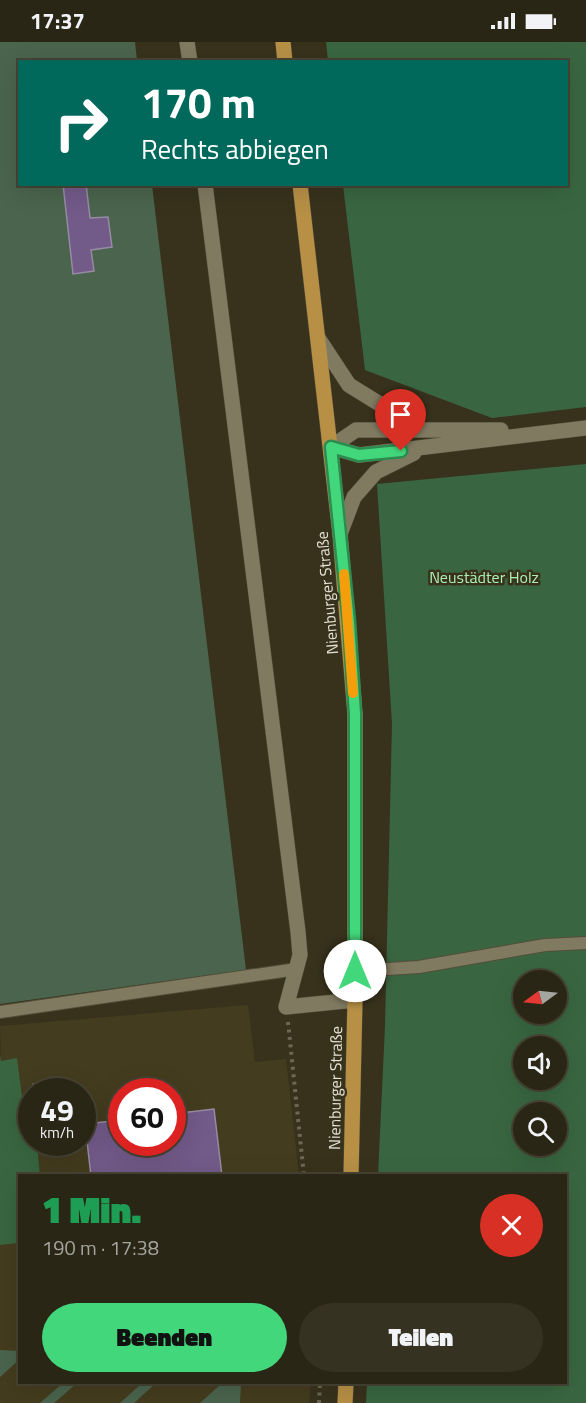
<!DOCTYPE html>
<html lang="de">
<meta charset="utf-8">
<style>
body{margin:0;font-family:"Titillium Web",sans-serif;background:#363222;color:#f1f3f6;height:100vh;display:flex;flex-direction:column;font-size:22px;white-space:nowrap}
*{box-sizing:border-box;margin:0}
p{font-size:20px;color:#a5a5a0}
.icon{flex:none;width:33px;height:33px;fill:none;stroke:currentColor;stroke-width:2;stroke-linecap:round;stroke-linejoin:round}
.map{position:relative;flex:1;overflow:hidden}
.drawer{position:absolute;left:18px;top:1132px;width:549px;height:210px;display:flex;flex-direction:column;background:#2a2615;border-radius:0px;box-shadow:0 6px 24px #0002,0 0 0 2px #464334}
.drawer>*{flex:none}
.hud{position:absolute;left:18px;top:18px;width:550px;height:126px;border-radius:0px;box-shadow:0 6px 24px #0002,0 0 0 2px #464334;background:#00695c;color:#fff;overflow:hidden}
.needle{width:39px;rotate:255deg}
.controls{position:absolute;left:513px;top:928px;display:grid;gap:12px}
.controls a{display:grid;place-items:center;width:54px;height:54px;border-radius:50%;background:#2a2615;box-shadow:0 6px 24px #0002,0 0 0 2px #464334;font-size:30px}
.speed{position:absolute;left:18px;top:1036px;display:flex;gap:12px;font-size:30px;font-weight:700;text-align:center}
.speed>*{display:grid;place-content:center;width:78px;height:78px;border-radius:50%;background:#2a2615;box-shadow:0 6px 24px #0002,0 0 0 2px #464334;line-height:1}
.speed small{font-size:15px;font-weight:400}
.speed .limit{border:9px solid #d22;background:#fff;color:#111}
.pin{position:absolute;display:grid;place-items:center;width:51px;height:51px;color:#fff;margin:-62px -26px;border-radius:50% 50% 50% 0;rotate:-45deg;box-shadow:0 0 6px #0007}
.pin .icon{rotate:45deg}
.me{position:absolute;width:66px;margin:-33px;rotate:0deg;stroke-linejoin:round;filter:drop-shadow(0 0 4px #0008)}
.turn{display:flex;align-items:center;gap:21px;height:126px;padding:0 24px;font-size:27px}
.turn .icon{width:78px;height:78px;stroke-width:2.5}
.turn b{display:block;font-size:42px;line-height:51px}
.round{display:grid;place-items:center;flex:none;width:63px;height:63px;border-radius:32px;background:#363222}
.headline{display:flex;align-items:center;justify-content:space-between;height:102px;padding:0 24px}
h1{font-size:36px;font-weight:800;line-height:45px;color:#1e9e55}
.primary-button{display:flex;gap:12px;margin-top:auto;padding:12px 24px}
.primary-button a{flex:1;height:69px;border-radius:36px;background:#43d77b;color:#111;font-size:24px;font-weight:800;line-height:69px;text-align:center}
.primary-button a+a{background:#363222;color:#f1f3f6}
.status{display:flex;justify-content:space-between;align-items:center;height:42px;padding:0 30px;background:#2a2615;direction:ltr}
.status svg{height:16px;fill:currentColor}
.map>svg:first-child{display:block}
.built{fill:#443c1e;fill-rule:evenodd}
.green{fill:#4a644d}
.forest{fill:#396640;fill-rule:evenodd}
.building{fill:#725a89;stroke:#978ba3;stroke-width:1.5}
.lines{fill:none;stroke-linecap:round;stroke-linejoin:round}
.lane-casing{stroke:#534e3a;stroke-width:14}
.street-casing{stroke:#534e3a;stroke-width:16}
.secondary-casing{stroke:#534e3a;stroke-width:16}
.primary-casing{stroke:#534e3a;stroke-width:16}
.path{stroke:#6d6754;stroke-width:4;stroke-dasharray:3 4.5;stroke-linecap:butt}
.lane{stroke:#807a61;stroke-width:12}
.street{stroke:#807a61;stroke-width:15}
.secondary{stroke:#807a61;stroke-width:15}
.primary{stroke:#b79046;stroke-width:15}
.route-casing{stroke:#2c8c50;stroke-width:15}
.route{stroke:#43d77b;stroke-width:10}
.slow{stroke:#f59e0b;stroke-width:10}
.labels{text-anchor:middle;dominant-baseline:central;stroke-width:5;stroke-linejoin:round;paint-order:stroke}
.park-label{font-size:16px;fill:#abf0b3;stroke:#38321c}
.street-label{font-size:16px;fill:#e6e2d5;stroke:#38321c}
</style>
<div class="status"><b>17:37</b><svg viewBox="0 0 49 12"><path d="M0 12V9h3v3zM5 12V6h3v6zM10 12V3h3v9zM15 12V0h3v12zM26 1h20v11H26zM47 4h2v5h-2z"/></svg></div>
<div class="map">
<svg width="586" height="1361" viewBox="0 0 586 1361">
<rect width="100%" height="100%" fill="#38321c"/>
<!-- built -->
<path class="built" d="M248,963L255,1020L286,1017L299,1134H40L37,1101H82V1050H32L31,1092H27L17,1016L1,1019L0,984ZM122,1050H172V1101H122Z
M19,1201L20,1341H311L309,1361H0V1203Z"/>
<!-- green -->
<path class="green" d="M0,0H135L137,19L20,20V142L152,143L246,928L0,962Z
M0,1308L19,1309L20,1317L0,1335Z
M63,1341H77L54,1361H40Z
M142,1341H156L134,1361H120Z
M222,1341H241L240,1361H200Z"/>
<!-- forest -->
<path class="forest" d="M326,0H586V365L492,376L365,328L343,143L567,142V20L328,19Z
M586,422V1361H366L367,1341H566V1134H378L385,984L392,682L377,442ZM524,939H556V972H524ZM524,1005H556V1038H524ZM524,1071H556V1104H524Z
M0,1012L1,1019L17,1016L27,1092H31L32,1101H37L40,1134H20L19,1201L0,1203Z"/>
<!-- building -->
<path class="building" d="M63,142H86L90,176L108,175L112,205L91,208L94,229L73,232Z
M54,1039L55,1050H35L33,1042Z
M214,1067L222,1134H91L85,1082L122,1078V1101H172V1072Z"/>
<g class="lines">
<!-- lane casing -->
<g class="lane-casing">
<path id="lane" d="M355,929L419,925L545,903L586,901
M0,970L297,927"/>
</g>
<!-- street casing -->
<g class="street-casing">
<path id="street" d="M187,0L190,20
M205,142L298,890L300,913L286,965L355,958"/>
</g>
<!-- secondary casing -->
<g class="secondary-casing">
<path id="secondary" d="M318,296L349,343L420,387
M331,405L359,413L586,386
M331,405L356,388H501
M340,492L354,455L376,430L414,411"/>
</g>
<!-- primary casing -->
<g class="primary-casing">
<path id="primary" d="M283,0L285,20
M300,142L340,492L355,672V958L351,1134
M345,1361L346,1341"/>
</g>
<!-- path -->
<path class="path" d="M288,980L304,1134
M319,1361L320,1341"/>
<!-- lane -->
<use href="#lane" class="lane"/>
<!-- street -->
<use href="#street" class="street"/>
<!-- secondary -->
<use href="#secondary" class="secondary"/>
<!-- primary -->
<use href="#primary" class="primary"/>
</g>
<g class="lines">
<!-- route casing -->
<g class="route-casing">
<path id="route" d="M355,929V672L349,580L331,405L359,413L401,409"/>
</g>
<!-- route -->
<use href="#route" class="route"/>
<!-- slow -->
<path class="slow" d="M344,532L353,651"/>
</g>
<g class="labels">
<!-- park labels -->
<g class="park-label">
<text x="484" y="535">Neustädter Holz</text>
</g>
<!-- street labels -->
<g class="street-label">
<text transform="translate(327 551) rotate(-95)">Nienburger Straße</text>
<text transform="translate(335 1046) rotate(-89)">Nienburger Straße</text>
</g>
</g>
</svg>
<div class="controls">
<a><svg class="needle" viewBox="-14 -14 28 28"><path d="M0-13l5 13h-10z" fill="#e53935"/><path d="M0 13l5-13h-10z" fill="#a5a5a0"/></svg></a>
<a><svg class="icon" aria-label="sound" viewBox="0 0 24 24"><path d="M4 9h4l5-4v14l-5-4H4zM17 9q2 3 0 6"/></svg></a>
<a><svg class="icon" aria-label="search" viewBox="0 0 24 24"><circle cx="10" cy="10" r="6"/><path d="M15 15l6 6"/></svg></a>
</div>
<div class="speed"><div>49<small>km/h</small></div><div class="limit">60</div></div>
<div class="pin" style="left:401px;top:409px;background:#d93025"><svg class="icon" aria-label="arrive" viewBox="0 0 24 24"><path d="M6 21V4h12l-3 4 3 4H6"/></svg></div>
<svg class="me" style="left:355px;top:929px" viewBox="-20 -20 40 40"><circle r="19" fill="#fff"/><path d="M0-13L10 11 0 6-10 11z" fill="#43d77b"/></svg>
<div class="hud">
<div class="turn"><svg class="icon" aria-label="right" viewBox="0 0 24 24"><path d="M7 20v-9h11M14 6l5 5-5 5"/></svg><div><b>170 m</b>Rechts abbiegen</div></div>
</div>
<section class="drawer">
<div class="headline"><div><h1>1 Min.</h1><p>190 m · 17:38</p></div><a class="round" style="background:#d93025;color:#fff"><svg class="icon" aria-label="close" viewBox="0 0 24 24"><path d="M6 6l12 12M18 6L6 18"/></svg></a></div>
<div class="primary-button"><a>Beenden</a><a>Teilen</a></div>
</section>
</div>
